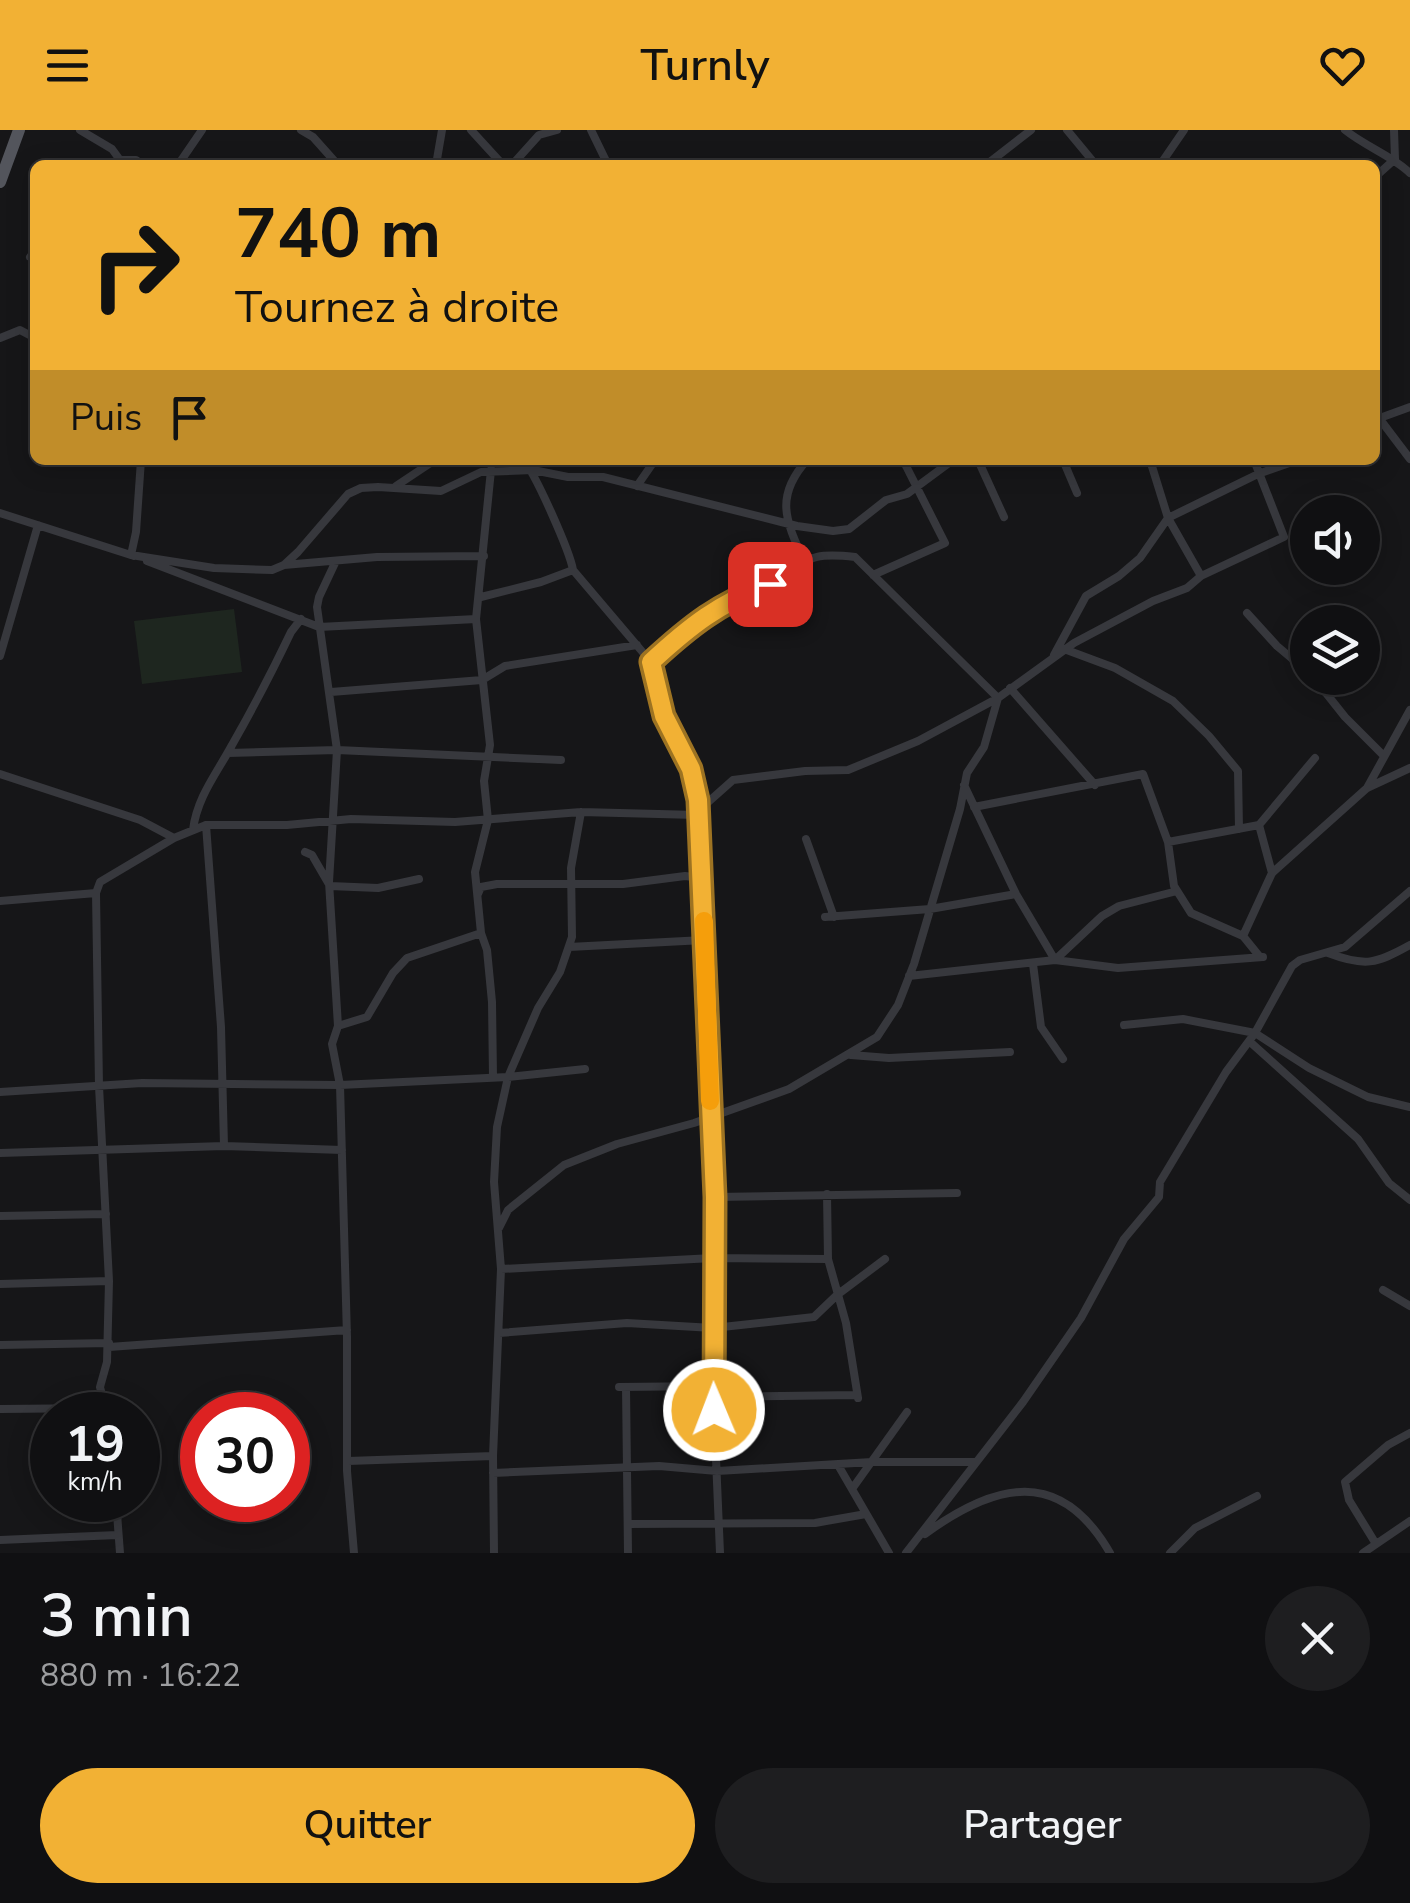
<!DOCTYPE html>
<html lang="fr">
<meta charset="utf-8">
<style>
body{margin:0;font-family:"Nunito Sans",sans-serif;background:#1e1e20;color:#f1f3f6;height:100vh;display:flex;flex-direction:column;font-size:38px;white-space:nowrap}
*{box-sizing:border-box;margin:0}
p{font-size:32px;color:#9c9d9f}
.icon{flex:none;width:55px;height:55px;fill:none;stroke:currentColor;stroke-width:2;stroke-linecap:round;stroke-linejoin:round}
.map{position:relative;height:1423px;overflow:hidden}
.side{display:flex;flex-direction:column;background:#101012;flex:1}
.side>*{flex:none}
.top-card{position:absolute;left:30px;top:30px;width:1350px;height:305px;border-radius:15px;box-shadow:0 5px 25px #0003,0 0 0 2px #303032;background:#f2b134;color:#111;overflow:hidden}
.tools{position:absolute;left:1290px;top:365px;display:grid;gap:20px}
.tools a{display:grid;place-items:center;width:90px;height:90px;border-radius:50%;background:#101012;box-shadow:0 5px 25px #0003,0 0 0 2px #303032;font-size:50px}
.speed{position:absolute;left:30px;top:1262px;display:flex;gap:20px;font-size:50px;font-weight:700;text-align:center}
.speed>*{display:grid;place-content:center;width:130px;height:130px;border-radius:50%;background:#101012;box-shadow:0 5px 25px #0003,0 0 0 2px #303032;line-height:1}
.speed small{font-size:25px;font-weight:400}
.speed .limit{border:15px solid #d22;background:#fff;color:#111}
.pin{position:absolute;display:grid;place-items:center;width:85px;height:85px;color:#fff;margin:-42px;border-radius:20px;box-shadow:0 5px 15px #0006}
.me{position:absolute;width:110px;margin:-55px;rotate:359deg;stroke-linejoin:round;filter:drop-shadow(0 0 8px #0008)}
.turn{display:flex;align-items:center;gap:35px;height:210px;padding:0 40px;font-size:45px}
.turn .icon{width:130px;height:130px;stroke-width:2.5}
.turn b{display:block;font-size:70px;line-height:85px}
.then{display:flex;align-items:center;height:95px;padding:0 40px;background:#0003;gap:20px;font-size:38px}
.round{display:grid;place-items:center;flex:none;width:105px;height:105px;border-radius:52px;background:#1e1e20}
.head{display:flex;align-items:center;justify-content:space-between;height:170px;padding:0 40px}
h1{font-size:60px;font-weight:600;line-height:75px}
.action{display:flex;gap:20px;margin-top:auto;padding:20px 40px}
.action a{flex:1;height:115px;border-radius:60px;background:#f2b134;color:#111;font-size:40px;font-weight:600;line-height:115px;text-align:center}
.action a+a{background:#1e1e20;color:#f1f3f6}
header{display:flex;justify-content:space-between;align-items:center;height:130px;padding:0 40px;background:#f2b134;color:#111;font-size:45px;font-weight:600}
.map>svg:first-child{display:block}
.green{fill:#1e261f}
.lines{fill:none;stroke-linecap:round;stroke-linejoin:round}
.street{stroke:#37383d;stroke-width:8}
.primary{stroke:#53555c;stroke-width:12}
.route-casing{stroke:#9d7322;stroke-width:25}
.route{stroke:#f2b134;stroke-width:18}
.slow{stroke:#f59e0b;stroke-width:18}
</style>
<header><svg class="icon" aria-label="menu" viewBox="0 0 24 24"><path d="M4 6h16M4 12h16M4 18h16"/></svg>Turnly<svg class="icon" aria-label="heart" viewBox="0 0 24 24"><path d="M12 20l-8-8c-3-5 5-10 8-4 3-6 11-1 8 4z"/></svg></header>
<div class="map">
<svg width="1410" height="1423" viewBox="0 0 1410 1423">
<rect width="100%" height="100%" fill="#161618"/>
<!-- green -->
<path class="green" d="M234,479L242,542L142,554L134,491Z"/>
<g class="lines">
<!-- street -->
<path class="street" d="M80,0L112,19L120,30H136L143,35
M301,0L313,7L338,35
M471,0L503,35
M591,0L608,35
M1067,0L1096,35
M1345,0C1366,17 1391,25 1410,43
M178,35L202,0
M436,35L442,0
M512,35L539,5L557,0
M986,35L1031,0
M1160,35L1184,0
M1375,47L1395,29L1394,0
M30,127L35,129
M0,208L20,200L35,208
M1379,288L1410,329
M1377,289L1410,277
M141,330L136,402L131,425L214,438L272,440L284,435L298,422L348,364L361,358L378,357L441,361L481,342L533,340L568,347H603L797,396L833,401L849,399L886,370L907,364L953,330
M523,330C535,342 570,422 573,440L651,532L664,586L691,639L697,662L715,1067L714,1281L720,1423
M978,330L1004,387
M1063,330L1077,363
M1150,330L1168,388L1201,446
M396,356L435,330
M637,356L655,330
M0,383L134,426
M147,431L319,497L476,489
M804,431C786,391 774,367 807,330
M335,433L319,467L317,477L337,620L329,752L338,896L332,914L340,955L347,1207V1341L354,1423
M284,435L377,427L484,426
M873,445L945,413L903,330
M481,467L541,452L573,440
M1247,483L1277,516L1308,542
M1064,519L1115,538L1173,571L1209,606L1238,641L1239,699
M1054,525L1086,466L1119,446L1140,428L1168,388L1258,344L1298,330
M0,526L38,395
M651,532C677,508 700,486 732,469C744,463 757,460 769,454C811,433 801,421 855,427L998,568
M1314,548L1345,587L1383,625
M1010,558L1095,655
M331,562L482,550L505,536L637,515
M228,623L337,620L561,630
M0,644L140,690L174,708
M964,655L1016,764L1055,830L1102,786L1119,776L1177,761
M1367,658L1410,580
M974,677L1143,644L1168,712L1174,756L1191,783L1243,806L1260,827
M697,682L733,650L805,641L848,640L918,611L998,568L1074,513L1153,471L1187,458L1201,446L1284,407L1254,330
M206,695L221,897L224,1016
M1259,695L1272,743
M193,700C197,667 217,643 232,615C253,578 273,540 291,502L301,489
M806,709L834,787
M1168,712L1259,695L1315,628
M305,722L312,725L330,756L378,758L419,749
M478,764L481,757L497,754H623L685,746L702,748
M0,771L96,763
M825,787L930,779L1016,764
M481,803L487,820L492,872L493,947
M1243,806L1272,743L1367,658L1410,638
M569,817L704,810
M1328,823C1365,837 1376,834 1410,815
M1033,834L1041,897L1063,929
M909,846L1055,830L1118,838L1263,827
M1124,895L1183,889L1255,903L1309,938L1368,967L1410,977
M338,896L367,887L393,843L407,828L481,803L475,742L488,690L484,651L490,615L476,489L491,340
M1249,911L1358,1009L1389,1053L1410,1070
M851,925L889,928L1010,922
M0,962L142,953L340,955L508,947L585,939
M0,1023L224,1016L342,1020
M827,1064L828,1129
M715,1067L957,1063
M0,1086L106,1084
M499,1098L508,1080L564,1035L617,1014L694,993L789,959L877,907L898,875L914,834L960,679L967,643L984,617L998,568
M501,1139L713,1128L828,1129L846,1193L858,1268
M0,1154L109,1151
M1383,1160L1410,1176
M499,1203L627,1193L713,1198L814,1187L837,1165L885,1129
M0,1215L109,1213
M109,1217L347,1200
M619,1257L714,1256
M626,1257L628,1423
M714,1267L857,1265
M0,1279L105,1278
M107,1285L100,1257L107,1232L109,1151L99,956L96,763L100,752L174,708L206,695H287L351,689L455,692L581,682L697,685
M348,1331L493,1326
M838,1335L889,1423
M493,1343L659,1336L717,1341L872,1332H976
M852,1359L907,1282
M116,1370L120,1423
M628,1394L815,1393L866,1384
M925,1404C995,1353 1060,1336 1110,1423
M0,1410L117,1405
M1376,1414L1349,1370L1345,1352L1388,1315L1410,1303
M494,1423L493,1326L501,1139L494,1052L497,997L508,947L538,878L560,842L572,807L571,738L581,682
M906,1423L1023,1272L1081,1188L1124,1109L1159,1067L1160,1052L1226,942L1255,903L1292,836L1300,830L1345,817L1410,761
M1170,1423L1195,1398L1257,1366
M1363,1423L1410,1391"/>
<!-- primary -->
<path class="primary" d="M0,52L19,0"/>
</g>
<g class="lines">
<!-- route casing -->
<g class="route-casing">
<path id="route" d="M714,1280L715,1067L698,670L691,639L664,586L651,532C690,496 719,473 770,454"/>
</g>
<!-- route -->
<use href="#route" class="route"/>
<!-- slow -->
<path class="slow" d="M704,791L710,971"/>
</g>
</svg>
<div class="tools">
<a><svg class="icon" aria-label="sound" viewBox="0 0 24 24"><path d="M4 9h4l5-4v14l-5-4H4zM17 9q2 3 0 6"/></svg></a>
<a><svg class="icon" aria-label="layers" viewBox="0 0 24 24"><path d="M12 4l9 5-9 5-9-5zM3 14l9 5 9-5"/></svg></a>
</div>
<div class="speed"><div>19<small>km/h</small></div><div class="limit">30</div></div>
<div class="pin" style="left:770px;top:454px;background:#d93025"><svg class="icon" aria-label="arrive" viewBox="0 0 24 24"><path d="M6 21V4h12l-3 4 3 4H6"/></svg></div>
<svg class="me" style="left:714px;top:1280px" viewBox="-20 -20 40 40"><circle r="17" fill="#f2b134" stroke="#fff" stroke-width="3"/><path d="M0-11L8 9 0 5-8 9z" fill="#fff"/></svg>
<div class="top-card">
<div class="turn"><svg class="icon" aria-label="right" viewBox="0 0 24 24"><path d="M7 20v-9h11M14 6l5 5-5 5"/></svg><div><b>740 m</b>Tournez à droite</div></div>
<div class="then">Puis<svg class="icon" aria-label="arrive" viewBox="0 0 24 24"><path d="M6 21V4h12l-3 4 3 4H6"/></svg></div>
</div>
</div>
<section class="side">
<div class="head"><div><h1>3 min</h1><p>880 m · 16:22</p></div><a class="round"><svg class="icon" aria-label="close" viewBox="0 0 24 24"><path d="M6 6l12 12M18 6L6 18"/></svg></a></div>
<div class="action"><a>Quitter</a><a>Partager</a></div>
</section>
